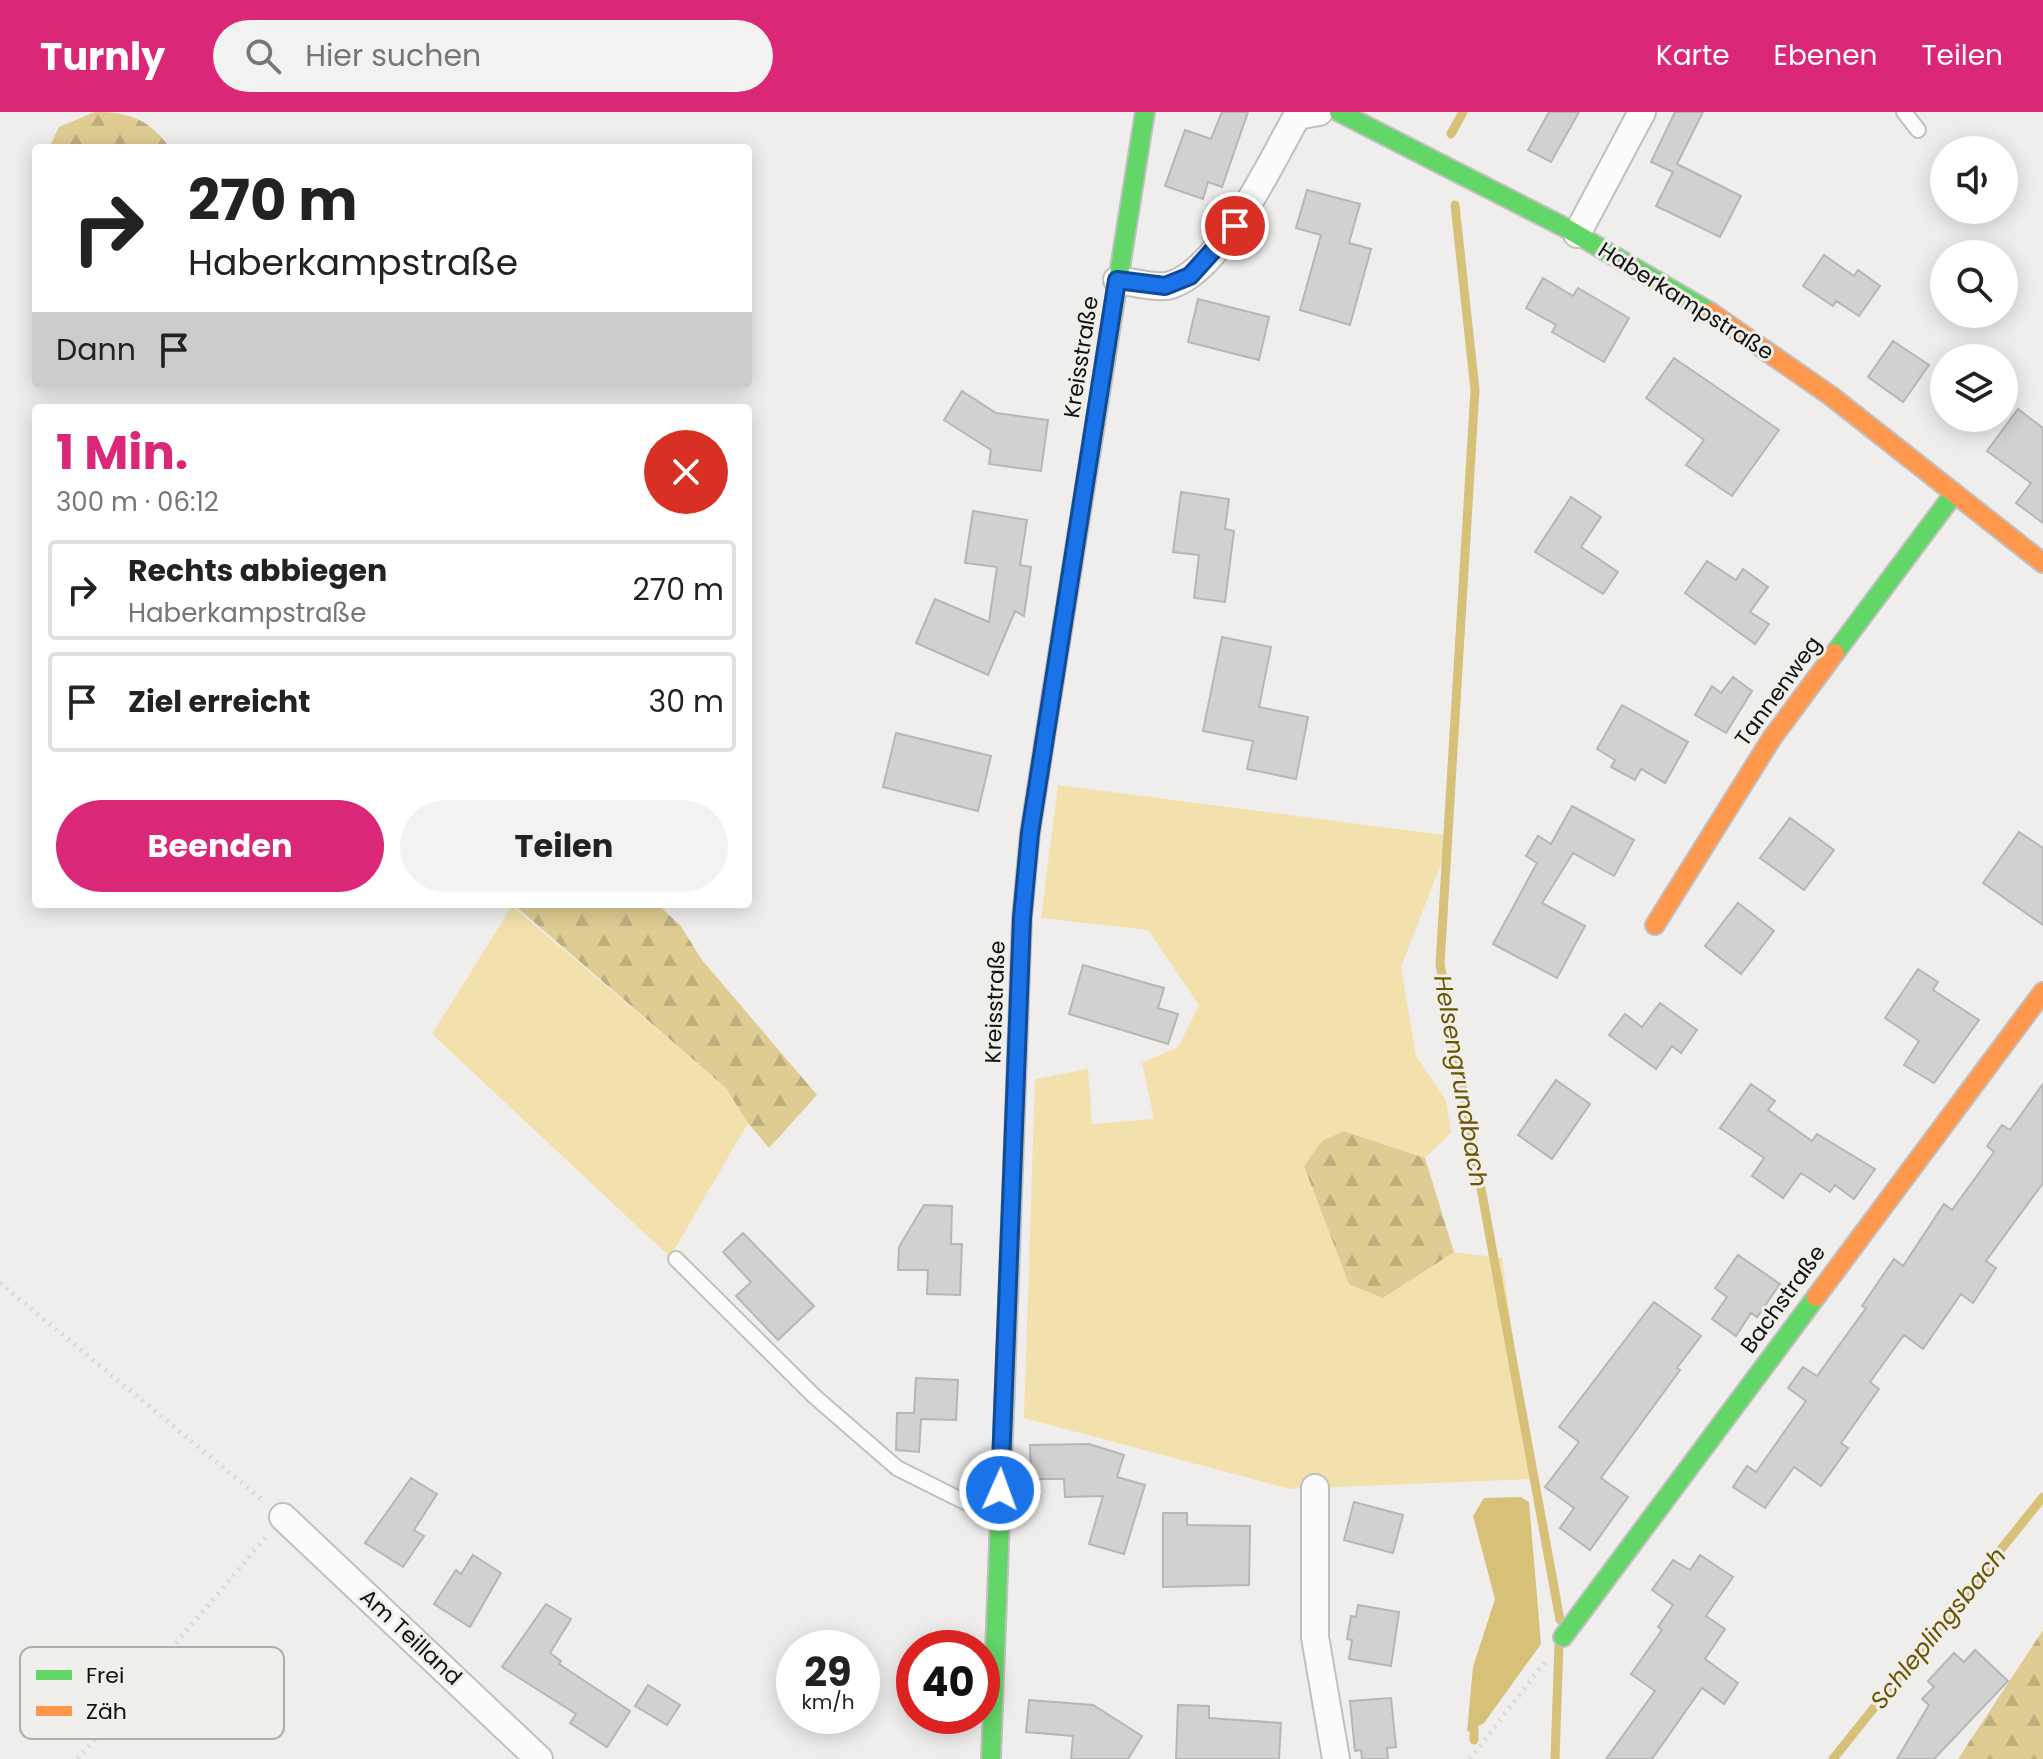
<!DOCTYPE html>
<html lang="de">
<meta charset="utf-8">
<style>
body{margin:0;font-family:Poppins,sans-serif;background:#f2f2f2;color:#222;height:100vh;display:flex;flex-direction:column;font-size:30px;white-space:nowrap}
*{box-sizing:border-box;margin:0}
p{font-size:26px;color:#767676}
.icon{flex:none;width:44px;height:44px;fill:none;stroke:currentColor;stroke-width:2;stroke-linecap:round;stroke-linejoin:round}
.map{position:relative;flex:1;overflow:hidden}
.panel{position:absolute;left:32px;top:292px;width:720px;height:504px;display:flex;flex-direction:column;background:#fff;border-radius:8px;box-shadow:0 4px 20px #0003}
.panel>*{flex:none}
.guide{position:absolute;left:32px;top:32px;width:720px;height:244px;border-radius:8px;box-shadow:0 4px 20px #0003;background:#fff;color:#222;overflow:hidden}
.controls{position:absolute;left:1930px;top:24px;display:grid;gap:16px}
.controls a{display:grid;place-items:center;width:88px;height:88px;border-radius:50%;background:#fff;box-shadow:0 4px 20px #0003;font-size:40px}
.speed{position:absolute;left:776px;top:1518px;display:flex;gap:16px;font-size:40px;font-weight:700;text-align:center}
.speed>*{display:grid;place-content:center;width:104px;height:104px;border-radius:50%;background:#fff;box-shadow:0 4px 20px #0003;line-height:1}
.speed small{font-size:20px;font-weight:400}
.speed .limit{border:12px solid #d22;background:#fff;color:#111}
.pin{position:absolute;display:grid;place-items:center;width:68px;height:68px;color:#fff;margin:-34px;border:4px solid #fff;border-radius:50%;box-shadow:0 2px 8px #0007}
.me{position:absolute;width:88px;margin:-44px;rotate:2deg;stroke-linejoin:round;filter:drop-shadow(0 0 6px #0008)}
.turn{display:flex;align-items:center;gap:28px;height:168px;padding:0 24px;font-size:36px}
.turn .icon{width:104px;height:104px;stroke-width:2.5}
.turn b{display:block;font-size:56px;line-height:68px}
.then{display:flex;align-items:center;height:76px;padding:0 24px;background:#0003;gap:16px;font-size:30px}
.round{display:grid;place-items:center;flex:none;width:84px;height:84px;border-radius:42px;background:#f2f2f2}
.head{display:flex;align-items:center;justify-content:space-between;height:136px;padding:0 24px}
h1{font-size:48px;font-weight:700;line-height:60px;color:#db2777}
.cta{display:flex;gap:16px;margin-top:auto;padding:16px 24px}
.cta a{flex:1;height:92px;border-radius:48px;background:#db2777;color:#fff;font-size:32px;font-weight:700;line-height:92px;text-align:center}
.cta a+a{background:#f2f2f2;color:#222}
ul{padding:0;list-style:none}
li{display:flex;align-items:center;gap:24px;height:100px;margin:0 16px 12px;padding:0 8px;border:4px solid #e0e0e0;border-radius:8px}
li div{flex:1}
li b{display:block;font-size:30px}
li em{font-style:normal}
header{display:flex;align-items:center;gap:48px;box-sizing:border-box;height:112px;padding:0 40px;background:#db2777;color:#fff}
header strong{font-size:38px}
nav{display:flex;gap:44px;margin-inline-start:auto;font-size:28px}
.search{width:560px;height:72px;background:#f2f2f2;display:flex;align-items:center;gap:20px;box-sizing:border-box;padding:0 28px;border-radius:44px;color:#767676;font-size:30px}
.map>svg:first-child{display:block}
.green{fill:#f3e1ad}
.forest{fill:url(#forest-firs)}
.water{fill:#d7c078}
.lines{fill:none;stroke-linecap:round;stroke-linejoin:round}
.stream{stroke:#d7c078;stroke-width:9}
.building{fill:#d2d1d0;stroke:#b6b6b4;stroke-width:2}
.lane-casing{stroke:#c1c0bf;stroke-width:18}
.street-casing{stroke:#c1c0bf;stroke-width:30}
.fast-casing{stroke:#c1c0bf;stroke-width:22}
.slow-casing{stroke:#c1c0bf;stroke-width:22}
.path{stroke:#d8d8d8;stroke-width:5;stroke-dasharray:2 6;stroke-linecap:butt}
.lane{stroke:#fdfcfc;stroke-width:14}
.street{stroke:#fdfcfc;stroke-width:26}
.fast{stroke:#63d668;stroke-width:18}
.slow{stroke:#ff974d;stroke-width:18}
.route-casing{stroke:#114b97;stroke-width:20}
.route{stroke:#1a73e8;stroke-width:14}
.labels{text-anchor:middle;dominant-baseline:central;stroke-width:6;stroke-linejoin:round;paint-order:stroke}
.street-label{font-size:22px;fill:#121211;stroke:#f0efeb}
.water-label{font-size:24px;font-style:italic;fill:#6a5400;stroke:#f0efeb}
.key{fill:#f0efeb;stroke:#adadaa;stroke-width:2}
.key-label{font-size:22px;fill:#121211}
</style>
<header>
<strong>Turnly</strong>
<div class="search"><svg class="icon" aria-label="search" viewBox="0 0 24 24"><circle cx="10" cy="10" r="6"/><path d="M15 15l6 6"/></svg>Hier suchen</div>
<nav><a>Karte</a><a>Ebenen</a><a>Teilen</a></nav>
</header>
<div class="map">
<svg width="2043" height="1647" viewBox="0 0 2043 1647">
<defs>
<pattern id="forest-firs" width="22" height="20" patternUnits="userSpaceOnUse" patternTransform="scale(2)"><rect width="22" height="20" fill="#dfcc93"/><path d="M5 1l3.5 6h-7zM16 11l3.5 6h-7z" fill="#beae7e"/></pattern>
</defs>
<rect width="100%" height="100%" fill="#efeeec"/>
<!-- green -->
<path class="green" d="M1058,673L1452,724L1401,855L1416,944L1446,988L1451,1021L1425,1046L1344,1019L1383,1186L1454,1140L1502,1146L1532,1367L1290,1377L1024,1306L1035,967L1088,957L1092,1012L1154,1007L1142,951L1178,935L1199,893L1148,818L1041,806Z
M512,794L725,975L748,1011L670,1145L432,922Z"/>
<!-- forest -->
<path class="forest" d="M95,0C129,0 149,7 170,36H49L59,15Z
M513,792H657L680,813L702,848L817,983L769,1036L748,1011L725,975Z
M1344,1019L1425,1046L1454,1140L1383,1186L1349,1172L1304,1054L1322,1029Z
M2043,1518V1647H1958Z"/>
<!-- water -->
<path class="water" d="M1521,1385L1529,1390L1541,1532L1484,1611L1467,1620L1473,1555L1495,1487L1473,1404L1484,1386Z"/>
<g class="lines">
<!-- stream -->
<path class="stream" d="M1451,22L1463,0
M1455,93L1475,278L1440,852L1560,1508
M1474,1628V1617
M1555,1647L1559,1531
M1833,1647L2043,1385"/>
</g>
<!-- building -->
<path class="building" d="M1222,0H1248L1222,75L1208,70L1203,87L1165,74L1185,18L1211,27Z
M1549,0H1579L1551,50L1528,38Z
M1675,0H1703L1677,52L1741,84L1720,125L1656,94L1673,60L1651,50Z
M1307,78L1360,92L1349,131L1371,137L1350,213L1300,198L1321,123L1296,116Z
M1824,143L1854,164L1858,158L1880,174L1859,204L1836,189L1833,194L1803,174Z
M1543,166L1573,184L1578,176L1629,206L1604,250L1552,220L1556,213L1526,196Z
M1198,187L1269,205L1259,248L1188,230Z
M1893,229L1929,253L1903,290L1868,265Z
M1674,246L1779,318L1732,384L1686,353L1704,328L1646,286Z
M962,279L996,301L1048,308L1041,359L989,352L991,338L944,308Z
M2018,297L2043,316V411L2016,391L2031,371L1987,339Z
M1181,380L1229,387L1225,417L1234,419L1225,490L1194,486L1199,443L1173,440Z
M1571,385L1601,405L1581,435L1618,460L1603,482L1535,440Z
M973,399L1027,408L1020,453L1031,455L1024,504L1015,499L988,563L916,531L935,487L989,510L997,455L965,451Z
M1707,449L1736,468L1743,457L1768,475L1750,500L1769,512L1755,532L1685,481Z
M1222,525L1271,535L1259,595L1308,605L1296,667L1247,657L1253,629L1203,619Z
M1733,565L1752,579L1726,621L1695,603L1712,574L1721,581Z
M1622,593L1688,630L1665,671L1641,657L1635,668L1611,655L1615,648L1597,637Z
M896,621L991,644L978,699L883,675Z
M1572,694L1634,728L1614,764L1573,741L1542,791L1585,814L1557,866L1493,832L1537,751L1526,744L1538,724L1551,732Z
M1790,706L1834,738L1804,778L1760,746Z
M2019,720L2043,736V813L1983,771Z
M1738,791L1774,819L1741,862L1705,834Z
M1083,853L1164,876L1158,896L1178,902L1168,932L1069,902Z
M1918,857L1938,870L1933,878L1979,908L1934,971L1904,953L1919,929L1885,906Z
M1660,891L1697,918L1681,941L1672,934L1656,957L1609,923L1625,902L1642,915Z
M1556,968L1590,992L1552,1047L1518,1023Z
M1751,972L1775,989L1768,998L1812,1029L1817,1022L1875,1057L1854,1087L1835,1073L1830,1080L1801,1061L1783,1086L1752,1064L1764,1046L1720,1016Z
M2043,972V1071L1986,1149L1996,1156L1973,1191L1961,1182L1923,1237L1904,1223L1870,1270L1879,1277L1841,1331L1848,1336L1821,1374L1794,1355L1765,1396L1733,1375L1747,1354L1756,1360L1806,1289L1788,1276L1803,1255L1817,1264L1866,1196L1862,1194L1894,1147L1903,1154L1944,1092L1952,1098L1994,1040L1987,1034L2002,1013L2010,1018Z
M924,1093L952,1094L951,1132H962L960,1183L927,1182L928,1158H898L899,1135Z
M743,1121L814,1194L778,1228L736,1184L751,1170L723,1140Z
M1738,1143L1780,1172L1757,1205L1751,1201L1736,1224L1712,1207L1727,1185L1715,1176Z
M1654,1190L1701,1224L1677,1256L1680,1258L1601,1366L1628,1385L1590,1438L1560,1416L1574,1396L1545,1375L1579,1330L1559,1315Z
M916,1266L958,1268L956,1308L921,1307L919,1340L896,1338L897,1301H914Z
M1089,1332L1124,1343L1117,1365L1145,1373L1124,1442L1089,1432L1103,1384L1065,1385L1064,1367H1031L1030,1333Z
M411,1366L437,1382L414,1418L424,1424L403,1455L365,1431Z
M1354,1390L1403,1403L1393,1441L1344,1428Z
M1163,1401H1187V1413L1250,1414L1249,1473L1163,1475Z
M473,1443L501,1461L470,1515L434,1492L456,1458L461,1462Z
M1700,1443L1733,1465L1706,1504L1725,1517L1705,1547L1738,1571L1724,1592L1702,1576L1652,1647H1606L1655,1579L1631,1562L1662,1518L1658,1515L1673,1493L1652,1478L1673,1448L1690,1458Z
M546,1492L571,1507L550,1541L561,1549L559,1552L630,1599L607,1635L570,1611L576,1602L502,1555Z
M1358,1493L1399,1500L1391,1554L1349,1547L1352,1528L1347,1527L1351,1504L1356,1505Z
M1975,1538L2008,1569L1934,1647H1897L1929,1593L1922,1587L1934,1575L1928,1569L1954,1541L1964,1550Z
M648,1573L680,1593L667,1613L635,1594Z
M1391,1586L1396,1635L1387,1636L1388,1647H1362L1361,1638L1355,1639L1350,1589Z
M1029,1588L1093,1593L1142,1624L1128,1647H1071L1073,1624L1026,1620Z
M1178,1593L1209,1594V1606L1281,1611L1279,1647H1176Z"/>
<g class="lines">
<!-- lane casing -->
<g class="lane-casing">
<path id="lane" d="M1904,0L1918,18
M676,1147L814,1284L897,1356L995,1405"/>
</g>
<!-- street casing -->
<g class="street-casing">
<path id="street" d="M1577,122L1642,0
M1117,168C1132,170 1153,176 1167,174C1219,163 1272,48 1297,4L1319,0
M1315,1376V1525L1336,1647
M283,1405L539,1647"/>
</g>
<!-- fast casing -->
<g class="fast-casing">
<path id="fast" d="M1339,0L1566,116L1710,200
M1835,541L1953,383
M1052,581L1145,0
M1563,1525L1816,1185
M991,1647L1012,1084"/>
</g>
<!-- slow casing -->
<g class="slow-casing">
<path id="slow" d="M1710,200L1831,284L2043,451
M1655,813L1772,626L1835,541
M1012,1084L1022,806L1030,721L1052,581
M1816,1185L2043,880"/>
</g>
<!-- path -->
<path class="path" d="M0,1171L265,1390
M78,1647L266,1425
M1470,1647L1545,1550"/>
<!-- lane -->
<use href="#lane" class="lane"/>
<!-- street -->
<use href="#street" class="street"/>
<!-- fast -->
<use href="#fast" class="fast"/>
<!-- slow -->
<use href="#slow" class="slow"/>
</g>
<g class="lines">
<!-- route casing -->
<g class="route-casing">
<path id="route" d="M1000,1378L1022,806L1030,721L1117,168L1165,174L1190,164L1235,114"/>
</g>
<!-- route -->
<use href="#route" class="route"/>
</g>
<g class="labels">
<!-- street labels -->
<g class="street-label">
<text transform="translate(1686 189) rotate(32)">Haberkampstraße</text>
<text transform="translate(1081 245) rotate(-81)">Kreisstraße</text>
<text transform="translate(1778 579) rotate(-54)">Tannenweg</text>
<text transform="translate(995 890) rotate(-88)">Kreisstraße</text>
<text transform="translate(1783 1187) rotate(-54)">Bachstraße</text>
<text transform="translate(411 1525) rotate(43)">Am Teilland</text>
</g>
<!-- water labels -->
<g class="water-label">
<text transform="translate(1461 969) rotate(80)">Helsengrundbach</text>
<text transform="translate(1938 1516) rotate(-51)">Schleplingsbach</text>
</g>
</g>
<!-- legend -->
<rect x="20" y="1535" width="264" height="92" rx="12" class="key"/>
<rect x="36" y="1558" width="36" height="10" fill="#63d668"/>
<rect x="36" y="1594" width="36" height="10" fill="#ff974d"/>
<g class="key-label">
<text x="86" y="1571">Frei</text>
<text x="86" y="1607">Zäh</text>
</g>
</svg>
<div class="controls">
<a><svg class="icon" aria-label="sound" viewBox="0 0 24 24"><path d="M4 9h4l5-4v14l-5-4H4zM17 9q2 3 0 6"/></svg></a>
<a><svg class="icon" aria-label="search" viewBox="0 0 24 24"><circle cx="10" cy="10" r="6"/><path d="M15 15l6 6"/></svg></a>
<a><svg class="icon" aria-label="layers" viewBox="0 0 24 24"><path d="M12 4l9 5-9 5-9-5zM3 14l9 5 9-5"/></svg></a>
</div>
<div class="speed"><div>29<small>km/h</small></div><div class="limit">40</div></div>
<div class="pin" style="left:1235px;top:114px;background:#d93025"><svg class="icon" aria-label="arrive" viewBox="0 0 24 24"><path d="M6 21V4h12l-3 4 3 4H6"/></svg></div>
<svg class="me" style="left:1000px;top:1378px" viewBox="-20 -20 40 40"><circle r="17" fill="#1a73e8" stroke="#fff" stroke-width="3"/><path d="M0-11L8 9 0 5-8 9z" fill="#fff"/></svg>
<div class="guide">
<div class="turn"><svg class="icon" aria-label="right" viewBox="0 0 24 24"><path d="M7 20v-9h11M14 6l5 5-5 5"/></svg><div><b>270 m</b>Haberkampstraße</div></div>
<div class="then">Dann<svg class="icon" aria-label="arrive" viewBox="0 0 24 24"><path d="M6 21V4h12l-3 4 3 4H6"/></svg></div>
</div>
<section class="panel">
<div class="head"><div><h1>1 Min.</h1><p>300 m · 06:12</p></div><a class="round" style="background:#d93025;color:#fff"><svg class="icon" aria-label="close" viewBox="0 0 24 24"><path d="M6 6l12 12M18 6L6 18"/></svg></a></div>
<ul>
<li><svg class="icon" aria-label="right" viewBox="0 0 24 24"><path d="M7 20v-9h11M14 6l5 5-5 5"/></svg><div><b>Rechts abbiegen</b><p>Haberkampstraße</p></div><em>270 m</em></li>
<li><svg class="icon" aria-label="arrive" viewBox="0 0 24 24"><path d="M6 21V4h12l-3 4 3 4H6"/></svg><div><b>Ziel erreicht</b></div><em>30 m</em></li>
</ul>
<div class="cta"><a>Beenden</a><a>Teilen</a></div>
</section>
</div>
